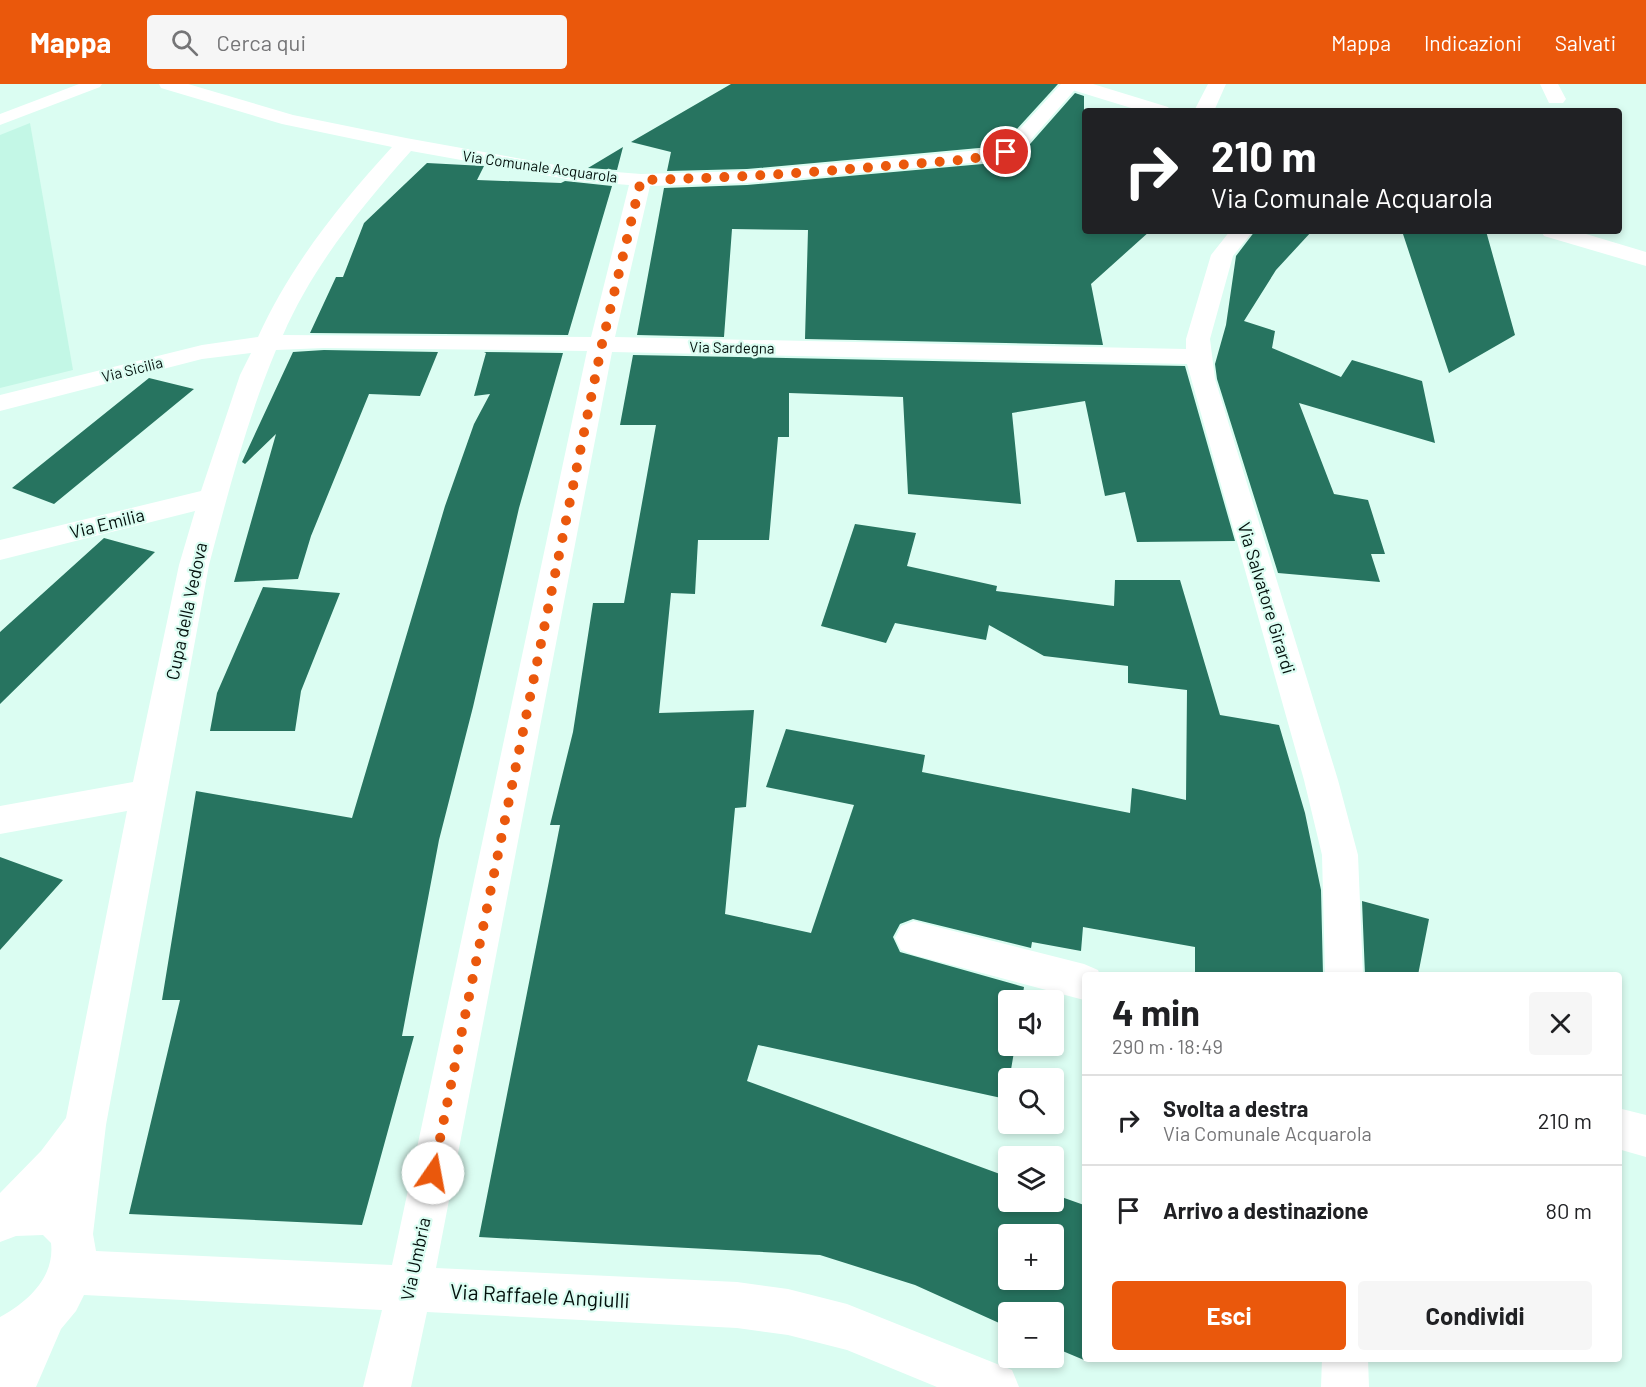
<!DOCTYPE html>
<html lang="it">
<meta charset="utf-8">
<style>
body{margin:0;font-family:Barlow,sans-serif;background:#f6f6f6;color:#202124;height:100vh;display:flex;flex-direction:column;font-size:22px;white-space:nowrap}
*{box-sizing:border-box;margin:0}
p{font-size:20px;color:#757577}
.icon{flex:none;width:33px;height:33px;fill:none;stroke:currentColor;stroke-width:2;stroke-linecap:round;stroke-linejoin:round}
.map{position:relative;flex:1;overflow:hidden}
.panel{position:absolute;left:1082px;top:888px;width:540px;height:390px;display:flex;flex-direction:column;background:#fff;border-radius:6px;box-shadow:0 3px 9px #0003}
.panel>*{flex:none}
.guide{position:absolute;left:1082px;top:24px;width:540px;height:126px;border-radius:6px;box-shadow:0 3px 9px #0003;background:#202124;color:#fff;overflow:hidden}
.tools{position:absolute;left:998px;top:906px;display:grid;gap:12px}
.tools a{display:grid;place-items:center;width:66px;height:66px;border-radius:6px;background:#fff;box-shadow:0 3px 9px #0003;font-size:30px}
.pin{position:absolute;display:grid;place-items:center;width:51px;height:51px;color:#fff;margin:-26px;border:3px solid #fff;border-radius:50%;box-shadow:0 2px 6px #0007}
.me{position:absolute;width:66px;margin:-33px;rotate:12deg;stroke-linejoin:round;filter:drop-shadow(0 0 4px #0008)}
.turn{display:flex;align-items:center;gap:21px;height:126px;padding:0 30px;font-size:27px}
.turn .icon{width:78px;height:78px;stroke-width:2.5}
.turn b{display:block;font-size:42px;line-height:51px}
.round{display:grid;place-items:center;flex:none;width:63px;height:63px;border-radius:6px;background:#f6f6f6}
.head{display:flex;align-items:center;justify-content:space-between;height:102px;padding:0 30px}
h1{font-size:36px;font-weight:700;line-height:45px}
.cta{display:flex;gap:12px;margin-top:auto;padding:12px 30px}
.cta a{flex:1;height:69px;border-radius:6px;background:#ea580c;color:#fff;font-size:24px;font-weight:700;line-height:69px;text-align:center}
.cta a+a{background:#f6f6f6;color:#202124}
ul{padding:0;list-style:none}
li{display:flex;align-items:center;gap:18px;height:90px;padding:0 30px;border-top:2px solid #e0e0e0}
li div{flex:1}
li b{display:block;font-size:22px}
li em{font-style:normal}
header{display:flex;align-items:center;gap:36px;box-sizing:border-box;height:84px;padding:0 30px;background:#ea580c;color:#fff}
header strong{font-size:28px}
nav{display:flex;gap:33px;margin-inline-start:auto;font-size:21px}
.search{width:420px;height:54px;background:#f6f6f6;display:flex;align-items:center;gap:15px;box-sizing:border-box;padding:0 21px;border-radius:6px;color:#757577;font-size:22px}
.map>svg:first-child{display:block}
.built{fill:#c3f7e6}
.building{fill:#277460;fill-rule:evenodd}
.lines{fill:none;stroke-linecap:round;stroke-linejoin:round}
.service{fill:#fff;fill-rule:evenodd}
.minor{fill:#fff;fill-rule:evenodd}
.secondary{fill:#fff;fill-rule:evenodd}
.route{stroke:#ea580c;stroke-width:10;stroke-dasharray:0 18}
.labels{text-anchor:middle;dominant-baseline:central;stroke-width:4.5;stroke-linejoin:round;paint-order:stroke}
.far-street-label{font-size:15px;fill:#03100c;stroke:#dbfdf2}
.street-label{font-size:18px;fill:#03100c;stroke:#dbfdf2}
.near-street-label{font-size:21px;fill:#03100c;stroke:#dbfdf2}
</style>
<header>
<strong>Mappa</strong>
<div class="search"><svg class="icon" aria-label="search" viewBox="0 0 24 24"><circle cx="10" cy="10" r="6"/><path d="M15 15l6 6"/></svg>Cerca qui</div>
<nav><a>Mappa</a><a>Indicazioni</a><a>Salvati</a></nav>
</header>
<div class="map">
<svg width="1646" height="1303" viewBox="0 0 1646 1303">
<rect width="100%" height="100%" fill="#dbfdf2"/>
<!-- built -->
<path class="built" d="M30,39L73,286L0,304V51Z"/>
<!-- building -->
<path class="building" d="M731,0H1058L1006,57L990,63L747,85L667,87L671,68L631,58Z
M1075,9L1084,12V147H1150L1091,200L1103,261L805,255L808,146L732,145L724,253L637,251L664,104L747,101L994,79L1023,68Z
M623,63L617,86L588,84Z
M427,79L484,82L477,96L561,99L565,97L612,102L568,251L310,249L336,193H343L364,139Z
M1255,147H1312L1276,186L1244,237L1275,247L1272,264L1341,293L1352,276L1422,297L1435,359L1299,319L1334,410L1368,416L1385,470H1371L1380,498L1278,489L1217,295L1215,280L1226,241L1236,172Z
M1402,147H1486L1515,251L1449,289Z
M324,266L438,268L420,312L369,310L311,452L298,495L234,498L276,350L245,380L242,378L293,268Z
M484,268L563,269L519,424L473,623L439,756L402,952H414L362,1141L129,1130L180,916H162L196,707L352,734L445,422L474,340L490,310L474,312L486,269Z
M633,271L1185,282L1235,457L1137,458L1125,408L1105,412L1085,317L1012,329L1021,420L908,410L903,313L789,309V353H778L769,456H698L695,510L671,509L659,629L754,626L746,723L735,724L725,830L811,849L854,721L766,703L786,645L925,671L922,688L1130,729L1132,704L1186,716L1187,606L1128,599V582L1044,572L989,541L986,556L895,539L886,559L821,542L855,440L916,449L907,482L997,502L996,507L1114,522L1115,496H1180L1220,631L1279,641L1305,729L1321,806L1323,891H1195V863L1083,843L1081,867L1032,858L1031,864L913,835L900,840L893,853L900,868L1024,903L1022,916H1008V962H1015L1006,1015L758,961L747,997L1008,1093V1118H1053V1110L1084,1121V1276L1053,1263V1228H1008V1243L915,1201L820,1171L479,1153L560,741H550L573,648L593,519H624L656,341H620ZM1008,1150H1053V1196H1008Z
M149,294L194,305L54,420L12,404Z
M104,454L155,468L0,620V548Z
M263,503L340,509L301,607L295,647H210L217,609Z
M0,773L63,796L0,866Z
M1362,817L1429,835L1418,891H1365Z"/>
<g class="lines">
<!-- service -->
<path class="service" d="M79,0H102L100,3L0,41V30Z"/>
<!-- minor -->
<path class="minor" d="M159,0H188L293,31L406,54L578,85L641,90L747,87L991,65L1007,59L1061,0H1080L1021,67L994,77L747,99L650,102L615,253L1186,265V255L1211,171L1230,147H1253L1233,172L1210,255L1215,295L1338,696L1358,771L1363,891H1325L1322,771L1304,696L1187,280L612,268L436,1184L737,1198L788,1205L847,1220L1012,1286L1019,1303H937L847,1266L788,1251L737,1244L427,1228L411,1303H363L382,1226L84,1211L76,1227L61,1245L36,1303H0V1233C28,1218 55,1193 51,1159L43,1151L16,1152L0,1158V1109L41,1067L66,1034L127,727L0,750V722L133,698L179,481L195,427L0,476V456L201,407L240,291L251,269L202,275L0,327V311L202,261L258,253C290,182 340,120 392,63L282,40L161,4ZM411,67L578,97L629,101L591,253L283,251C313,182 361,123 411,67ZM324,264L587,267L392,1181L96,1167L93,1150L106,1041L209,481C228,409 247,335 276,266Z
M1208,0H1226L1214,27H1194Z
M1540,0H1558L1566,15L1563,19H1549Z
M914,837L1084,880L1098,886L1100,891H1084V916L914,871L901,866L895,854L901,842Z
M1618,1024L1646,1031V1073L1618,1065Z
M1322,1275H1368L1369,1303H1321Z"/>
<!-- secondary -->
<path class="secondary" d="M1064,0H1093L1168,23L1171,27H1141L1066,4Z
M1541,147H1576L1646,168V182L1544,152Z"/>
</g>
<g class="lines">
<!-- route -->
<path class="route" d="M433,1089L602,260L641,96C727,94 811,89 897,81C933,78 971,77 1006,68"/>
</g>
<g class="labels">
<!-- far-street labels -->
<g class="far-street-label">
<text transform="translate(540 82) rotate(8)">Via Comunale Acquarola</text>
<text transform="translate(732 263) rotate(1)">Via Sardegna</text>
<text transform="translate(132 285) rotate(-14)">Via Sicilia</text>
</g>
<!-- street labels -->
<g class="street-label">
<text transform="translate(107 439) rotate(-14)">Via Emilia</text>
<text transform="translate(1267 514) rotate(73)">Via Salvatore Girardi</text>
<text transform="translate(186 527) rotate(-78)">Cupa della Vedova</text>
<text transform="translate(415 1175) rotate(-78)">Via Umbria</text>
</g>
<!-- near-street labels -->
<g class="near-street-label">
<text transform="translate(540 1211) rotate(3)">Via Raffaele Angiulli</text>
</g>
</g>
</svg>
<div class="tools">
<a><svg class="icon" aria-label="sound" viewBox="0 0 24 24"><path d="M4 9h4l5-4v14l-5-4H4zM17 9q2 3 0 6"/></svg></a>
<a><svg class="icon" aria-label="search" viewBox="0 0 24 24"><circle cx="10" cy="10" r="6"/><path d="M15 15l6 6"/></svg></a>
<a><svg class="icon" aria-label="layers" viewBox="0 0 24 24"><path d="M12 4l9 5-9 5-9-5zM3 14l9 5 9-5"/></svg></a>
<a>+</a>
<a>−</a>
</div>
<div class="pin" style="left:1006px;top:68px;background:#d93025"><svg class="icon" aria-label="arrive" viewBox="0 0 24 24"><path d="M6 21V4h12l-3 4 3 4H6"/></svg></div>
<svg class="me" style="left:433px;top:1089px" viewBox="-20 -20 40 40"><circle r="19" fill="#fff"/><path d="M0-13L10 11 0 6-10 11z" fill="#ea580c"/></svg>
<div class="guide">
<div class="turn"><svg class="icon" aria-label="right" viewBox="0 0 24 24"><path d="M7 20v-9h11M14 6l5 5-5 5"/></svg><div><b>210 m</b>Via Comunale Acquarola</div></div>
</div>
<section class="panel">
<div class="head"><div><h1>4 min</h1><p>290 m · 18:49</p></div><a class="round"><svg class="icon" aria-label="close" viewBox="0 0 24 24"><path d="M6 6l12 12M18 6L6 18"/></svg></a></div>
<ul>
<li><svg class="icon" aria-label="right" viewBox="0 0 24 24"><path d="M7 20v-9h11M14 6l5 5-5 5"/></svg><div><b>Svolta a destra</b><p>Via Comunale Acquarola</p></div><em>210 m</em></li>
<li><svg class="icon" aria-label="arrive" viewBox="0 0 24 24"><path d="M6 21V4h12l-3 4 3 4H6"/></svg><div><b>Arrivo a destinazione</b></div><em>80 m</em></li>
</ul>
<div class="cta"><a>Esci</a><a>Condividi</a></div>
</section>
</div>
